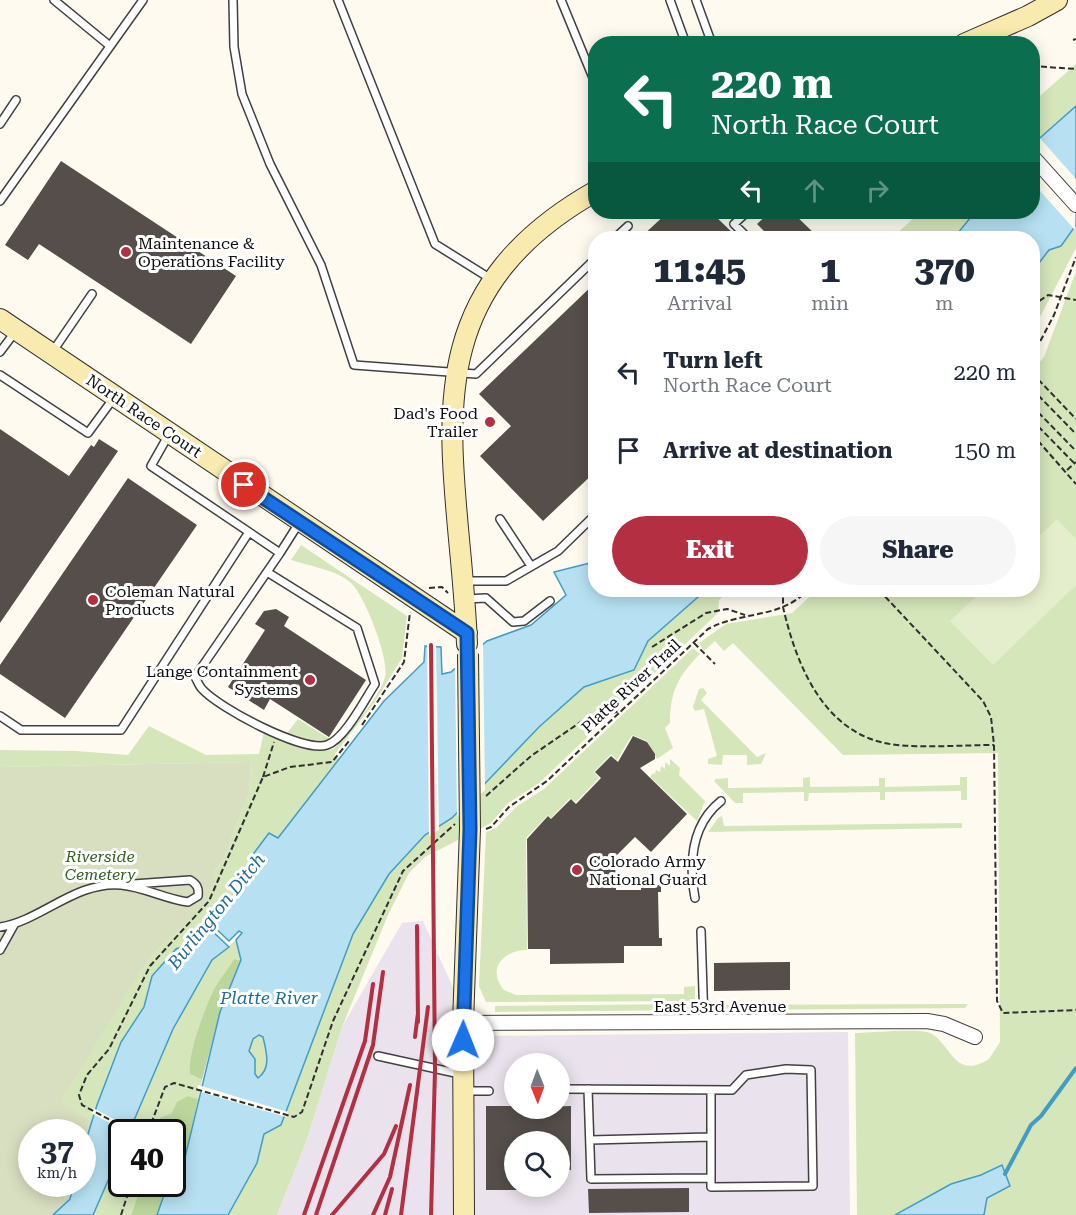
<!DOCTYPE html>
<style>
body{margin:0;font-family:"Roboto Serif",serif;background:#f6f6f7;color:#1f2937;height:100vh;display:flex;flex-direction:column;font-size:22px;white-space:nowrap}
*{box-sizing:border-box;margin:0}
p{font-size:20px;color:#747a83}
.icon{flex:none;width:33px;height:33px;fill:none;stroke:currentColor;stroke-width:2;stroke-linecap:round;stroke-linejoin:round}
.map{position:relative;flex:1;overflow:hidden}
.drawer{position:absolute;left:588px;top:231px;width:452px;height:366px;display:flex;flex-direction:column;background:#fff;border-radius:24px;box-shadow:0 3px 15px #0003}
.drawer>*{flex:none}
.top-card{position:absolute;left:588px;top:36px;width:452px;height:183px;border-radius:24px;box-shadow:0 3px 15px #0003;background:#0b6e4f;color:#fff;overflow:hidden}
.needle{width:39px;rotate:179deg}
.buttons{position:absolute;left:504px;top:1053px;display:grid;gap:12px}
.buttons a{display:grid;place-items:center;width:66px;height:66px;border-radius:50%;background:#fff;box-shadow:0 3px 15px #0003;font-size:30px}
.speed{position:absolute;left:18px;top:1119px;display:flex;gap:12px;font-size:30px;font-weight:700;text-align:center}
.speed>*{display:grid;place-content:center;width:78px;height:78px;border-radius:50%;background:#fff;box-shadow:0 3px 15px #0003;line-height:1}
.speed small{font-size:15px;font-weight:400}
.speed .limit{border:3px solid #111;border-radius:9px;background:#fff;color:#111}
.pin{position:absolute;display:grid;place-items:center;width:51px;height:51px;color:#fff;margin:-26px;border:3px solid #fff;border-radius:50%;box-shadow:0 2px 6px #0007}
.me{position:absolute;width:66px;margin:-33px;rotate:1deg;stroke-linejoin:round;filter:drop-shadow(0 0 4px #0008)}
.turn{display:flex;align-items:center;gap:21px;height:126px;padding:0 24px;font-size:27px}
.turn .icon{width:78px;height:78px;stroke-width:2.5}
.turn b{display:block;font-size:42px;line-height:51px}
.lanes{display:flex;align-items:center;height:57px;padding:0 24px;background:#0003;justify-content:center;gap:30px;direction:ltr}
.lanes .off{opacity:.35}
.eta{display:flex;justify-content:space-evenly;align-items:center;height:102px;text-align:center}
.eta b{font-size:36px;font-weight:800;line-height:42px}
.button{display:flex;gap:12px;margin-top:auto;padding:12px 24px}
.button a{flex:1;height:69px;border-radius:36px;background:#b42f42;color:#fff;font-size:24px;font-weight:800;line-height:69px;text-align:center}
.button a+a{background:#f6f6f7;color:#1f2937}
ul{padding:0;list-style:none}
li{display:flex;align-items:center;gap:18px;height:78px;padding:0 24px}
li div{flex:1}
li b{display:block;font-size:22px}
li em{font-style:normal}
.map>svg:first-child{display:block}
.industrial{fill:#eae2ec;fill-rule:evenodd}
.green{fill:#d5e6bb}
.forest{fill:#bbd69b}
.cemetery{fill:#d8dfc1}
.pitch{fill:#e5eecc}
.water{fill:#b7e1f2;stroke:#439cc4;stroke-width:1.5;fill-rule:evenodd}
.pier{fill:#fefaef}
.lines{fill:none;stroke-linecap:round;stroke-linejoin:round}
.stream{stroke:#439cc4;stroke-width:4}
.building{fill:#554e4b}
.lane-casing{stroke:#414141;stroke-width:10}
.street-casing{stroke:#414141;stroke-width:16}
.secondary-casing{stroke:#303030;stroke-width:22}
.path{stroke:#303030;stroke-width:2;stroke-dasharray:6 3;stroke-linecap:butt}
.lane{stroke:#fff;stroke-width:7}
.street{stroke:#fff;stroke-width:14}
.secondary{stroke:#f9eaaf;stroke-width:20}
.rail{stroke:#b42f42;stroke-width:4}
.secondary-bridge-casing{stroke:#303030;stroke-width:22;stroke-linecap:butt}
.secondary-bridge{stroke:#f9eaaf;stroke-width:20}
.route-casing{stroke:#114b97;stroke-width:15}
.route{stroke:#1a73e8;stroke-width:10}
.poi-dot{fill:#b42f42;stroke:#fff;stroke-width:2}
.labels{text-anchor:middle;dominant-baseline:central;stroke-width:6;stroke-linejoin:round;paint-order:stroke}
.poi-label{font-size:16px;fill:#0e0e0e;stroke:#fff;text-anchor:start}
.street-label{font-size:16px;fill:#0e0e0e;stroke:#fff}
.park-label{font-size:16px;font-style:italic;fill:#356122;stroke:#fff}
.water-label{font-size:18px;font-style:italic;fill:#1f6e97;stroke:#fff}
</style>
<div class="map">
<svg width="1076" height="1215" viewBox="0 0 1076 1215">
<rect width="100%" height="100%" fill="#fefaef"/>
<!-- industrial -->
<path class="industrial" d="M423,921L475,1036L848,1032L850,1215H277L306,1142L342,1027L402,923ZM514,1064H560V1108H514ZM514,1142H560V1186H514Z"/>
<!-- green -->
<path class="green" d="M1076,64V106L1032,145V103Z
M920,212H975L958,233L949,238H892Z
M1076,225V248L1041,315L1032,326V272L1049,250L1061,245Z
M1076,271V1215H857L855,1033C870,1033 919,1028 930,1033C952,1044 954,1081 989,1059L1000,1042L998,753L843,755L733,643L724,651L715,641L704,651L699,643L726,624L792,613L817,590H1032V371L1044,357Z
M301,545L407,616L402,658L374,703L334,755L339,759L277,839L270,834L251,857L244,884L212,925L196,942L176,949L152,976L144,1007L121,1042L92,1121L60,1103L32,1132L7,1215H0V1029L138,975L156,951L192,918L211,891L214,872L223,860L249,794L251,762L0,767V750L76,751L128,755L149,726L206,755L259,754L264,732C283,740 315,758 335,748C350,730 379,699 385,677C390,660 364,594 351,583C337,570 309,566 291,560Z
M706,590H729L719,600L718,613L539,783L507,804L491,823L425,857L409,873L388,915L342,1027L306,1142L277,1215H228L257,1163L264,1134L281,1125L353,934L389,874L425,835L452,818L539,727L584,687L634,670L648,641Z
M693,648L700,654C678,676 670,692 670,723L665,728L673,748L657,759L647,741L632,735L617,760L611,754L594,772L599,778L576,802L570,798L551,818L548,815L526,838L527,950C504,950 486,968 504,990L516,995L684,994V987L695,986V1001L486,1002L479,986L486,832L496,828L516,807L544,789Z
M703,688L707,693L701,700L757,757L766,753L761,764L747,765V755H723L722,765L708,764V759L717,756L704,709L695,711L693,707L699,689Z
M298,719L330,739C317,746 300,738 287,733Z
M670,759L680,768L679,775L705,801L697,821L650,777L653,773L655,774L656,770L660,772L661,766L665,769V762L670,766Z
M810,777V787L879,786V778H885V787L960,785V777H967V800H961V791L885,792V800H880V792L809,793L808,801H804V792L743,793V803H735L714,781L716,779L728,778V788L803,787V778Z
M722,816L724,826L962,823V828L708,832L718,818Z
M236,940L241,960L234,959L210,999L190,1074L202,1080L198,1099L188,1096L158,1128V1132H129L173,1029L212,960Z
M695,1004L692,1010L495,1012V1006Z
M968,1004L965,1008L716,1010L713,1005Z
M259,1035L263,1036C266,1051 272,1068 258,1078L255,1074V1059L248,1051L252,1039Z
M121,1151L122,1184H142L131,1215H93Z"/>
<!-- forest -->
<path class="forest" d="M234,959L241,960L220,1012L202,1080L190,1074C187,1055 206,1004 216,986C222,976 229,968 234,959Z
M188,1096L198,1099L182,1170L173,1183L172,1132H158L160,1118L171,1114L177,1102Z
M142,1184H172L164,1195L157,1215H131Z"/>
<!-- cemetery -->
<path class="cemetery" d="M251,762L249,794L223,860L214,872V883L207,900L192,918L156,951L138,975L60,1102L92,1121L83,1150L82,1132H32V1184H74L70,1198L53,1215H0V767Z"/>
<!-- pitch -->
<path class="pitch" d="M1057,519L1076,539V585L993,665L950,621L983,590H1032V543Z"/>
<!-- water -->
<path class="water" d="M1076,106V225L1061,246L1049,250L1032,272V238H949L958,233L975,212H1032V145Z
M594,562L596,590H706L648,641L634,670L584,687L539,727L452,818L425,835L389,874L353,934L281,1125L264,1134L257,1163L228,1215H157L164,1195L182,1170L220,1012L241,960L236,940L242,933L239,931L229,941L212,925L244,884L251,857L269,833L278,838L384,701L424,662L425,646L441,647L442,674L451,672L487,641L531,625L566,595L554,572ZM259,1035L263,1037C266,1051 272,1068 258,1078L255,1074V1059L249,1051L253,1039Z
M209,928L229,947L212,960L173,1029L129,1132H122L121,1151L93,1215H53L70,1199L74,1184H82L83,1150L97,1105L121,1042L144,1007L152,976L176,949L196,942Z
M1002,1165L1010,1186L987,1198L984,1215H895L951,1184L981,1175Z"/>
<!-- pier -->
<path class="pier" d="M1038,136L1076,179L1075,230L1032,182V141Z
M483,643L485,790L457,817L455,664Z
M427,645H436L439,830L429,836Z
M198,1085L288,1112L286,1117L197,1091Z
M93,1108L134,1130L133,1132H127L91,1113Z"/>
<g class="lines">
<!-- stream -->
<path class="stream" d="M1005,1174L1031,1125L1041,1116L1076,1068"/>
</g>
<!-- building -->
<path class="building" d="M61,161L236,276L191,344L39,244L28,260L5,245Z
M668,212H711L738,238H640Z
M770,212H792L817,236L771,238L757,224Z
M596,282V471L543,521L480,456L511,426L479,394Z
M0,429L69,476L91,445L94,447L99,439L118,451L0,623Z
M128,478L197,525L65,718L0,674V665Z
M276,609L289,617L284,626L366,680L329,737L270,699L264,710L228,687L265,630L255,624L264,611Z
M633,736L647,742L655,754V759L640,768L687,814L651,852L635,837L615,857L616,890H641V885H661V892H658L659,938H662V946H624V963L550,964V949H528L527,839L548,816L551,819L571,799L576,804L601,778L595,772L611,756L618,762Z
M790,962V990L714,991V963Z
M486,1106H514V1108L571,1106V1170H560V1142H514V1186H555V1190H486Z
M689,1188V1212L589,1213L588,1189Z"/>
<g class="lines">
<!-- lane casing -->
<g class="lane-casing">
<path id="lane" d="M54,0L110,46
M233,0L234,47L242,94L270,164L321,265L354,365L476,374L596,258
M338,0L435,244L491,279
M561,0L596,85
M670,0L686,44
M696,0L712,44
M0,124L16,100
M0,201L143,0
M747,212L734,224L748,238
M615,238L628,226
M53,351L92,294
M0,352L15,332
M0,375L88,433L113,399
M168,436L151,466L280,553L299,523
M500,519L531,566
M267,572L357,628L375,684C365,699 345,739 327,745C303,753 219,708 202,689C199,686 197,680 195,677L280,553
M464,581H506L558,551L596,514
M465,599L486,598L513,622L524,621L550,601
M0,716L21,730H121L249,532
M695,898C689,864 691,825 721,801
M0,927C41,921 75,881 121,885C144,887 165,899 188,902L198,896C199,888 197,884 190,880L119,885
M701,931L704,1022
M0,950L14,925
M378,1056L460,1074
M563,1089C619,1089 676,1090 732,1090L746,1075L786,1069L811,1070L813,1186L711,1187V1090
M588,1089L591,1179L711,1178
M466,1091H489
M590,1140L710,1137"/>
</g>
<!-- street casing -->
<g class="street-casing">
<path id="street" d="M1032,156L1076,205
M463,1023L927,1021L944,1024L975,1037"/>
</g>
<!-- secondary casing -->
<g class="secondary-casing">
<path id="secondary" d="M964,44L1028,16L1057,0
M0,319L467,633
M467,644C460,458 398,303 596,191
M464,1215L463,1023L470,829"/>
</g>
<!-- path -->
<path class="path" d="M1073,40L1076,39
M1032,66L1076,69
M1032,306L1048,295L1076,300
M1032,357L1054,315L1076,257
M1032,373L1076,419
M1032,385L1038,379
M1032,389L1076,434
M1032,406L1076,451
M1032,420L1074,463
M1032,434L1076,484
M1067,470L1076,462
M429,588L442,587L448,593
M788,590L783,597V607C797,668 826,738 897,745C929,748 962,745 994,745
M879,590L983,701L991,717L994,745L997,1001L1003,1013L1076,1010
M694,643L715,664
M652,647L706,613L727,609L745,615
M362,725L404,662L410,612
M263,777L274,742
M486,796L531,756L585,719L621,711
M486,829L491,827L509,807L547,781L708,629C744,610 778,620 808,590
M133,1132L82,1105L79,1095L87,1075L109,1049L150,966L209,901L263,777L290,767L332,762L349,741
M148,1132L165,1087L174,1083L294,1117L302,1112L333,1021L403,871L455,824
M121,1215L131,1184"/>
<!-- lane -->
<use href="#lane" class="lane"/>
<!-- street -->
<use href="#street" class="street"/>
<!-- secondary -->
<use href="#secondary" class="secondary"/>
<!-- rail -->
<path class="rail" d="M417,926L418,1022
M415,1037L418,1013
M304,1215L365,1041L373,984
M316,1215L373,1045L383,972
M332,1215L384,1154L396,1126
M373,1215L390,1177L410,1085
M385,1215L392,1189
M401,1215L428,1007
M431,1215L435,1070L431,645"/>
<!-- secondary-bridge casing -->
<g class="secondary-bridge-casing">
<path id="secondary-bridge" d="M468,654L470,829"/>
</g>
<!-- secondary-bridge -->
<use href="#secondary-bridge" class="secondary-bridge"/>
</g>
<g class="lines">
<!-- route casing -->
<g class="route-casing">
<path id="route" d="M244,485L467,633L470,829L463,1040"/>
</g>
<!-- route -->
<use href="#route" class="route"/>
</g>
<!-- markers -->
<g class="poi-dot">
<circle cx="126" cy="252" r="6"/>
<circle cx="490" cy="422" r="6"/>
<circle cx="93" cy="600" r="6"/>
<circle cx="310" cy="680" r="6"/>
<circle cx="577" cy="870" r="6"/>
</g>
<g class="labels">
<!-- poi labels -->
<g class="poi-label">
<text x="138" y="243">Maintenance &amp;<tspan x="138" dy="18">Operations Facility</tspan></text>
<text x="478" y="413" text-anchor="end">Dad's Food<tspan x="478" dy="18">Trailer</tspan></text>
<text x="105" y="591">Coleman Natural<tspan x="105" dy="18">Products</tspan></text>
<text x="298" y="671" text-anchor="end">Lange Containment<tspan x="298" dy="18">Systems</tspan></text>
<text x="589" y="861">Colorado Army<tspan x="589" dy="18">National Guard</tspan></text>
</g>
<!-- street labels -->
<g class="street-label">
<text transform="translate(144 416) rotate(34)">North Race Court</text>
<text transform="translate(631 686) rotate(-43)">Platte River Trail</text>
<text x="720" y="1006">East 53rd Avenue</text>
</g>
<!-- park labels -->
<g class="park-label">
<text x="100" y="856">Riverside<tspan x="100" dy="18">Cemetery</tspan></text>
</g>
<!-- water labels -->
<g class="water-label">
<text transform="translate(216 911) rotate(-51)">Burlington Ditch</text>
<text x="269" y="997">Platte River</text>
</g>
</g>
</svg>
<div class="buttons">
<a><svg class="needle" viewBox="-14 -14 28 28"><path d="M0-13l5 13h-10z" fill="#e53935"/><path d="M0 13l5-13h-10z" fill="#747a83"/></svg></a>
<a><svg class="icon" aria-label="search" viewBox="0 0 24 24"><circle cx="10" cy="10" r="6"/><path d="M15 15l6 6"/></svg></a>
</div>
<div class="speed"><div>37<small>km/h</small></div><div class="limit">40</div></div>
<div class="pin" style="left:244px;top:485px;background:#d93025"><svg class="icon" aria-label="arrive" viewBox="0 0 24 24"><path d="M6 21V4h12l-3 4 3 4H6"/></svg></div>
<svg class="me" style="left:463px;top:1040px" viewBox="-20 -20 40 40"><circle r="19" fill="#fff"/><path d="M0-13L10 11 0 6-10 11z" fill="#1a73e8"/></svg>
<div class="top-card">
<div class="turn"><svg class="icon" aria-label="left" viewBox="0 0 24 24"><path d="M17 20v-9H6M10 6l-5 5 5 5"/></svg><div><b>220 m</b>North Race Court</div></div>
<div class="lanes"><svg class="icon" aria-label="left" viewBox="0 0 24 24"><path d="M17 20v-9H6M10 6l-5 5 5 5"/></svg><svg class="icon off" aria-label="ahead" viewBox="0 0 24 24"><path d="M12 20V5M6 11l6-6 6 6"/></svg><svg class="icon off" aria-label="right" viewBox="0 0 24 24"><path d="M7 20v-9h11M14 6l5 5-5 5"/></svg></div>
</div>
<section class="drawer">
<div class="eta">
<div><b>11:45</b><p>Arrival</p></div>
<div><b>1</b><p>min</p></div>
<div><b>370</b><p>m</p></div>
</div>
<ul>
<li><svg class="icon" aria-label="left" viewBox="0 0 24 24"><path d="M17 20v-9H6M10 6l-5 5 5 5"/></svg><div><b>Turn left</b><p>North Race Court</p></div><em>220 m</em></li>
<li><svg class="icon" aria-label="arrive" viewBox="0 0 24 24"><path d="M6 21V4h12l-3 4 3 4H6"/></svg><div><b>Arrive at destination</b></div><em>150 m</em></li>
</ul>
<div class="button"><a>Exit</a><a>Share</a></div>
</section>
</div>
